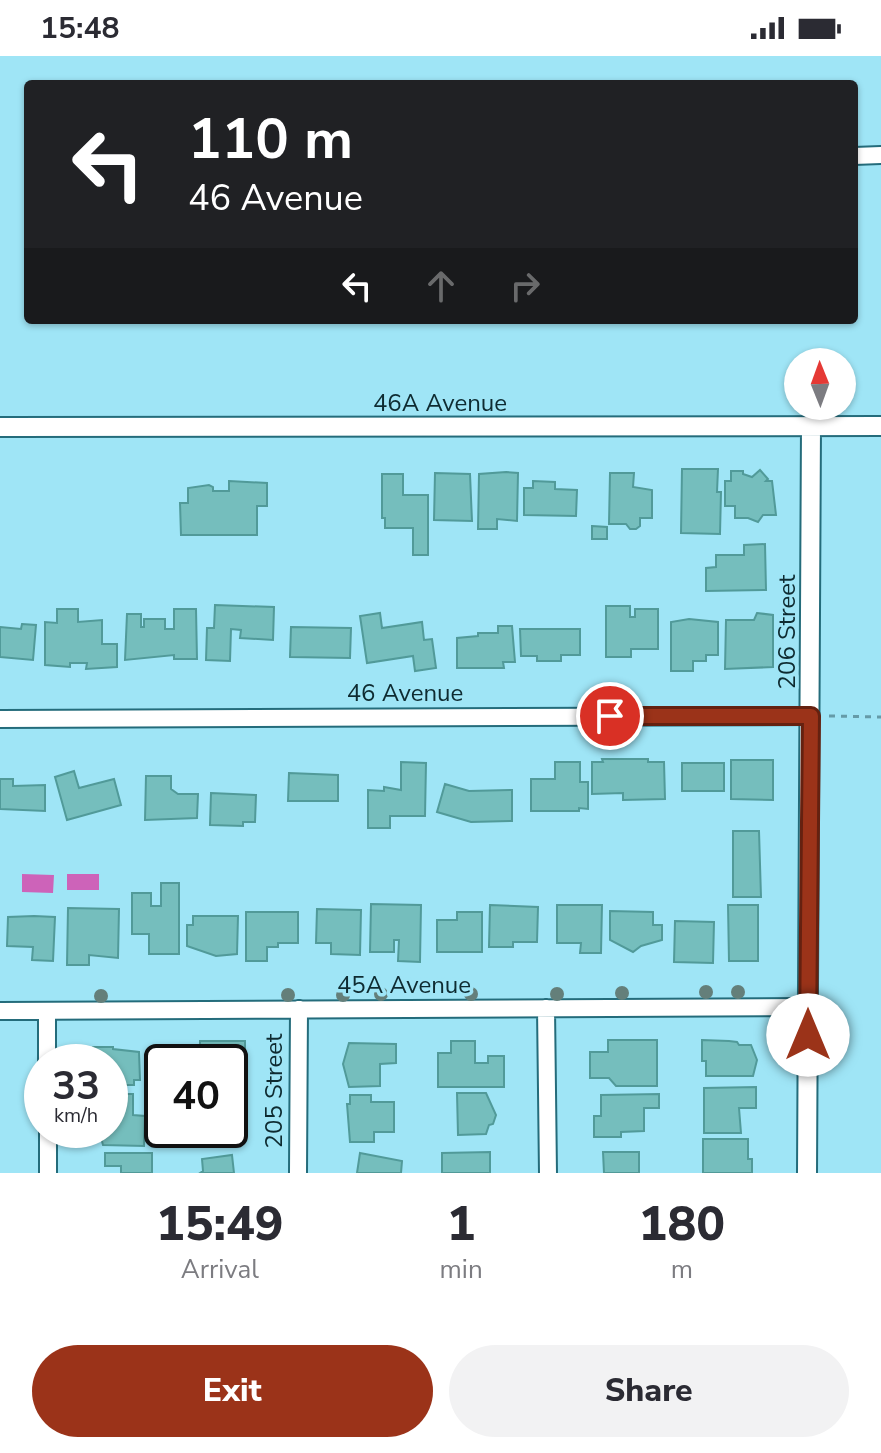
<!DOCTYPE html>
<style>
body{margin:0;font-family:"Nunito Sans",sans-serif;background:#f2f2f3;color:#2b2b33;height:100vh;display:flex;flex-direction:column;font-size:30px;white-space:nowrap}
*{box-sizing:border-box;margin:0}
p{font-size:26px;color:#7c7c81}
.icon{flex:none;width:44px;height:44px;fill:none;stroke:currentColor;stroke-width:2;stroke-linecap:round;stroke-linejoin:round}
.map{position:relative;height:1117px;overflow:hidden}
.details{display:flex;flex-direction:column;background:#fff;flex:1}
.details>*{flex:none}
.hud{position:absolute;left:24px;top:24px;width:834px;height:244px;border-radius:8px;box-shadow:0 2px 6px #0004;background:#202124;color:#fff;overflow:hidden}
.needle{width:52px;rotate:359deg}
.controls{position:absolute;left:784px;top:292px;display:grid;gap:16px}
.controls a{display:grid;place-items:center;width:72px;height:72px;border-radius:50%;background:#fff;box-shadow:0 2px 6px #0004;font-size:40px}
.speed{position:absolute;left:24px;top:988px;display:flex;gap:16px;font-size:40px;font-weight:700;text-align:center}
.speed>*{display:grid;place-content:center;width:104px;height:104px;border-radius:50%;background:#fff;box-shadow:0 2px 6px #0004;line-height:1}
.speed small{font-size:20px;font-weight:400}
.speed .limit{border:4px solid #111;border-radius:12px;background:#fff;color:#111}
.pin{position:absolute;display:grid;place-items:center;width:68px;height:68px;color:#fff;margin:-34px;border:4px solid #fff;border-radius:50%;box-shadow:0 2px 8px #0007}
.me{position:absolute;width:88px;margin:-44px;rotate:0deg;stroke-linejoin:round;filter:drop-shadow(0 0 6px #0008)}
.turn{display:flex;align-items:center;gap:28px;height:168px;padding:0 32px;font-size:36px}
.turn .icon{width:104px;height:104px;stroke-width:2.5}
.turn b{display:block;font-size:56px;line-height:68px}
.lanes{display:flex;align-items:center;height:76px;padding:0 32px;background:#0003;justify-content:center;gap:40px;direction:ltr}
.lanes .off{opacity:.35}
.eta{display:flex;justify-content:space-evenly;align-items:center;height:136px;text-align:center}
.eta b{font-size:48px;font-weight:800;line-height:56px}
.cta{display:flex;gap:16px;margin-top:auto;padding:16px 32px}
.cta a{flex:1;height:92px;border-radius:48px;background:#9b3319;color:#fff;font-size:32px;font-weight:800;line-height:92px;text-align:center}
.cta a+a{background:#f2f2f3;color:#2b2b33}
.status{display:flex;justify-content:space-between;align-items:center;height:56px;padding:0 40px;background:#fff;direction:ltr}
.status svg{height:22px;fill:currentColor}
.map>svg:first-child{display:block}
.water{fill:#cd63b9}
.building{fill:#75bebd;stroke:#519a99;stroke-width:2}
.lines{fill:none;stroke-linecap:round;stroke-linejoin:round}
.minor-casing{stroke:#246c7b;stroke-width:20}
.tertiary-casing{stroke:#246c7b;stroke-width:22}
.path{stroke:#659ba8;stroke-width:3;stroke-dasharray:6 6;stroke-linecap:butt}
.minor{stroke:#fff;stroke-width:16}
.tertiary{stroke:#fff;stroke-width:18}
.tree{fill:#647f7a}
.route-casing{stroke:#652110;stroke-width:20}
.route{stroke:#9b3319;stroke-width:14}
.labels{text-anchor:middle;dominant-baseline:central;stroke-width:7;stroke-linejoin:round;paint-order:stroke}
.street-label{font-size:24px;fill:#0e2b31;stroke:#9fe5f6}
</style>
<div class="status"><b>15:48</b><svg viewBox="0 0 49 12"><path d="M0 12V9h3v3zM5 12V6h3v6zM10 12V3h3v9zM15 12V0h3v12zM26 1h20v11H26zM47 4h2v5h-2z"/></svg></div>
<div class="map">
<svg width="881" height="1117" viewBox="0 0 881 1117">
<rect width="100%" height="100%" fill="#9fe5f6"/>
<!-- water -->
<path class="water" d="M22,818L54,819L53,837L22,836Z
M67,818H99V834H67Z"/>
<!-- building -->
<path class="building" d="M682,413H718L717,436H721L720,478L681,477Z
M760,414L768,423L766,425H772L776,459H763L758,466L748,462H735V450H725V425H731V415H743V418L752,421Z
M506,416L518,417L517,465L497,463V473H478L479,418Z
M435,417L470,418L472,465L434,464Z
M610,417H634L633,431L652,434V462H640V470L636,473H630L626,468H609Z
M382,418H403V439H428V499H413V472H385V462H382Z
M229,425L267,427V450H257V479H181L180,447H188V432L209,429L213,431V435H229Z
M533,425L555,426V433L577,434L576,460L524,459V432H533Z
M592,470L607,471V483H592Z
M765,488L766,534L706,535V512L716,511V499H744V489Z
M215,549L274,551L273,584L240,582L241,574L231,573L230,605L206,604L207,572H214Z
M606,550H630V561H635V553H658V593H631V601H606Z
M57,553H78V566L102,564V588H117V611L86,613L87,607H70V611L45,609V566L57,567Z
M174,553H196L197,603H174V599L125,604L127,558H141V571H144V563H165V573H174Z
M380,557L382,572L422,566L424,584L432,583L436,612L415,615L413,600L367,607L360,560Z
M757,557L773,559V611L725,613L726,564H754Z
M689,563L718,566V599H706V605H693V615H671V566Z
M22,568L36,569L33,604L0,601V571L21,573Z
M498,570H512L515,606H503L504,612H457V582L478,580V577H498Z
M291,571L351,572L350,602L290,601Z
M520,573H580V599H561V605H537V600H521Z
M602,703H648V706H664L665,743L623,744V737L592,738V706H603Z
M731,704H773V744L731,743Z
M401,706L426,707L425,760H390V772H368V734L384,735V731L401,734Z
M555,706H580V726H588V753L579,752V755H531V723H555Z
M682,707H724V735H682Z
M74,715L79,732L114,723L121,749L67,764L55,721Z
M289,717L338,719V745H288Z
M146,720H171V733L178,738H198L197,762L145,764Z
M0,723H13V730L45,729V755L0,753Z
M445,728L469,735L512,734V765L471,766L437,756Z
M211,737L256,739L255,766H243V770L210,769Z
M733,775H759L761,841H733Z
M161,827H179V898H149V878H132V837H151V850H161Z
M371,848L421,849L420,906L398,905L399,884H394V896H370Z
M490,849L538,851L537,886H513V891H489Z
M557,849H602L601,897H580L581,887H557Z
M728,849H758V905H729Z
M68,852L119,853L118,902L89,899V909H67Z
M317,853L361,854L360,899L331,898V887H316Z
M610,855L653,856V869H662V884L641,890L633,896L610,884Z
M246,856H298V887H278V891H267V905H246Z
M457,856H482V896H437V864H457Z
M34,860L55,861L53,905L32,904L33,891L7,890L8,861Z
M193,860H238L237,898L216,900L187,890V869H193Z
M675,865L714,866L713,907L674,906Z
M608,984H657V1030H616L609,1022H590V996H608Z
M702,984L729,985L737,986L739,989H751L757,1004L753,1020H706V1005H702Z
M200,985H245V1034H230V1006H200Z
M451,985H475V1007H488V1000H504V1031H438V997H451Z
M349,987L396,988V1007L380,1008V1030L349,1031L343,1008Z
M93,991H113V993L139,996L140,1024H134V1029H110V1006H93Z
M756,1031V1052H739L741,1077H704V1032Z
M457,1037H486L496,1059L493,1068L489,1069L486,1078L458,1079Z
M110,1038H133V1059L145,1060L144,1090L103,1089L99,1074H110Z
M659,1038V1052H644V1075L621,1076V1081H594V1060H601V1039Z
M350,1039H371V1046H394V1076H374V1086H350L347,1048H350Z
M230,1044H241V1088H194L193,1074H230Z
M703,1083H748V1103H752V1117H703Z
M490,1096V1117H442V1097Z
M603,1096H639V1117H604Z
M105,1097H152V1117H121V1110H105Z
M360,1097L402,1105L401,1117H357Z
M232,1099L234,1117H200L203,1115L202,1103Z"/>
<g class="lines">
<!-- minor casing -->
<g class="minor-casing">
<path id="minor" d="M854,100L881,99
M0,663L811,660
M546,952L548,1117
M0,955L808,951
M47,955V1006
M48,1074V1117
M298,1117L299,953"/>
</g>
<!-- tertiary casing -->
<g class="tertiary-casing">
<path id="tertiary" d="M0,371L881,370
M807,1117L811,370"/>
</g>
<!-- path -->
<path class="path" d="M829,660L881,661"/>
<!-- minor -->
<use href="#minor" class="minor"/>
<!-- tertiary -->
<use href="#tertiary" class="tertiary"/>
</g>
<!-- trees -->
<g class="tree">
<circle cx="706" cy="936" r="7"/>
<circle cx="738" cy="936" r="7"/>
<circle cx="622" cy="937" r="7"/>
<circle cx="381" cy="938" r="7"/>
<circle cx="471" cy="938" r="7"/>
<circle cx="557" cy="938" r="7"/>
<circle cx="288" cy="939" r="7"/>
<circle cx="343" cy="939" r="7"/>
<circle cx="101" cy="940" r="7"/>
</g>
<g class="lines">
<!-- route casing -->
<g class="route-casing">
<path id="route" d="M610,660H811L808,979"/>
</g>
<!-- route -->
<use href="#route" class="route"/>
</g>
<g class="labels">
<!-- street labels -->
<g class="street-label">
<text x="440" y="347">46A Avenue</text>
<text transform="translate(787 576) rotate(-90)">206 Street</text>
<text x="405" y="637">46 Avenue</text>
<text x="404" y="929">45A Avenue</text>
<text transform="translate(274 1035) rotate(-90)">205 Street</text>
</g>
</g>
</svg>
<div class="controls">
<a><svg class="needle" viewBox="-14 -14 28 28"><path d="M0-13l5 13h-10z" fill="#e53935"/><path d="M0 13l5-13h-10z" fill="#7c7c81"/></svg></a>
</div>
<div class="speed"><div>33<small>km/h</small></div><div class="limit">40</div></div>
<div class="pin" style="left:610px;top:660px;background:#d93025"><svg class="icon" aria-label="arrive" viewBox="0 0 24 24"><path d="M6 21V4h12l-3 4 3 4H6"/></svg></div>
<svg class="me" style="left:808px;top:979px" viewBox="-20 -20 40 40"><circle r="19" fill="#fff"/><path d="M0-13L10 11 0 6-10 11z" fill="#9b3319"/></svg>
<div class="hud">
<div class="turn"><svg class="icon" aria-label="left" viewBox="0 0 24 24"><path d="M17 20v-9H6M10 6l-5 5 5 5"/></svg><div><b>110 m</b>46 Avenue</div></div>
<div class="lanes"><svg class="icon" aria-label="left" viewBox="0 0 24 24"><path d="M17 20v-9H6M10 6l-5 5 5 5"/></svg><svg class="icon off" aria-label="ahead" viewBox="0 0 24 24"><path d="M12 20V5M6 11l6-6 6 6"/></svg><svg class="icon off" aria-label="right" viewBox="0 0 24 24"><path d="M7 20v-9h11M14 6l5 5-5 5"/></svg></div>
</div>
</div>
<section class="details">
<div class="eta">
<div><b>15:49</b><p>Arrival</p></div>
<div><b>1</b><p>min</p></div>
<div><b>180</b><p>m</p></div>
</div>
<div class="cta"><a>Exit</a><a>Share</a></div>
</section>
